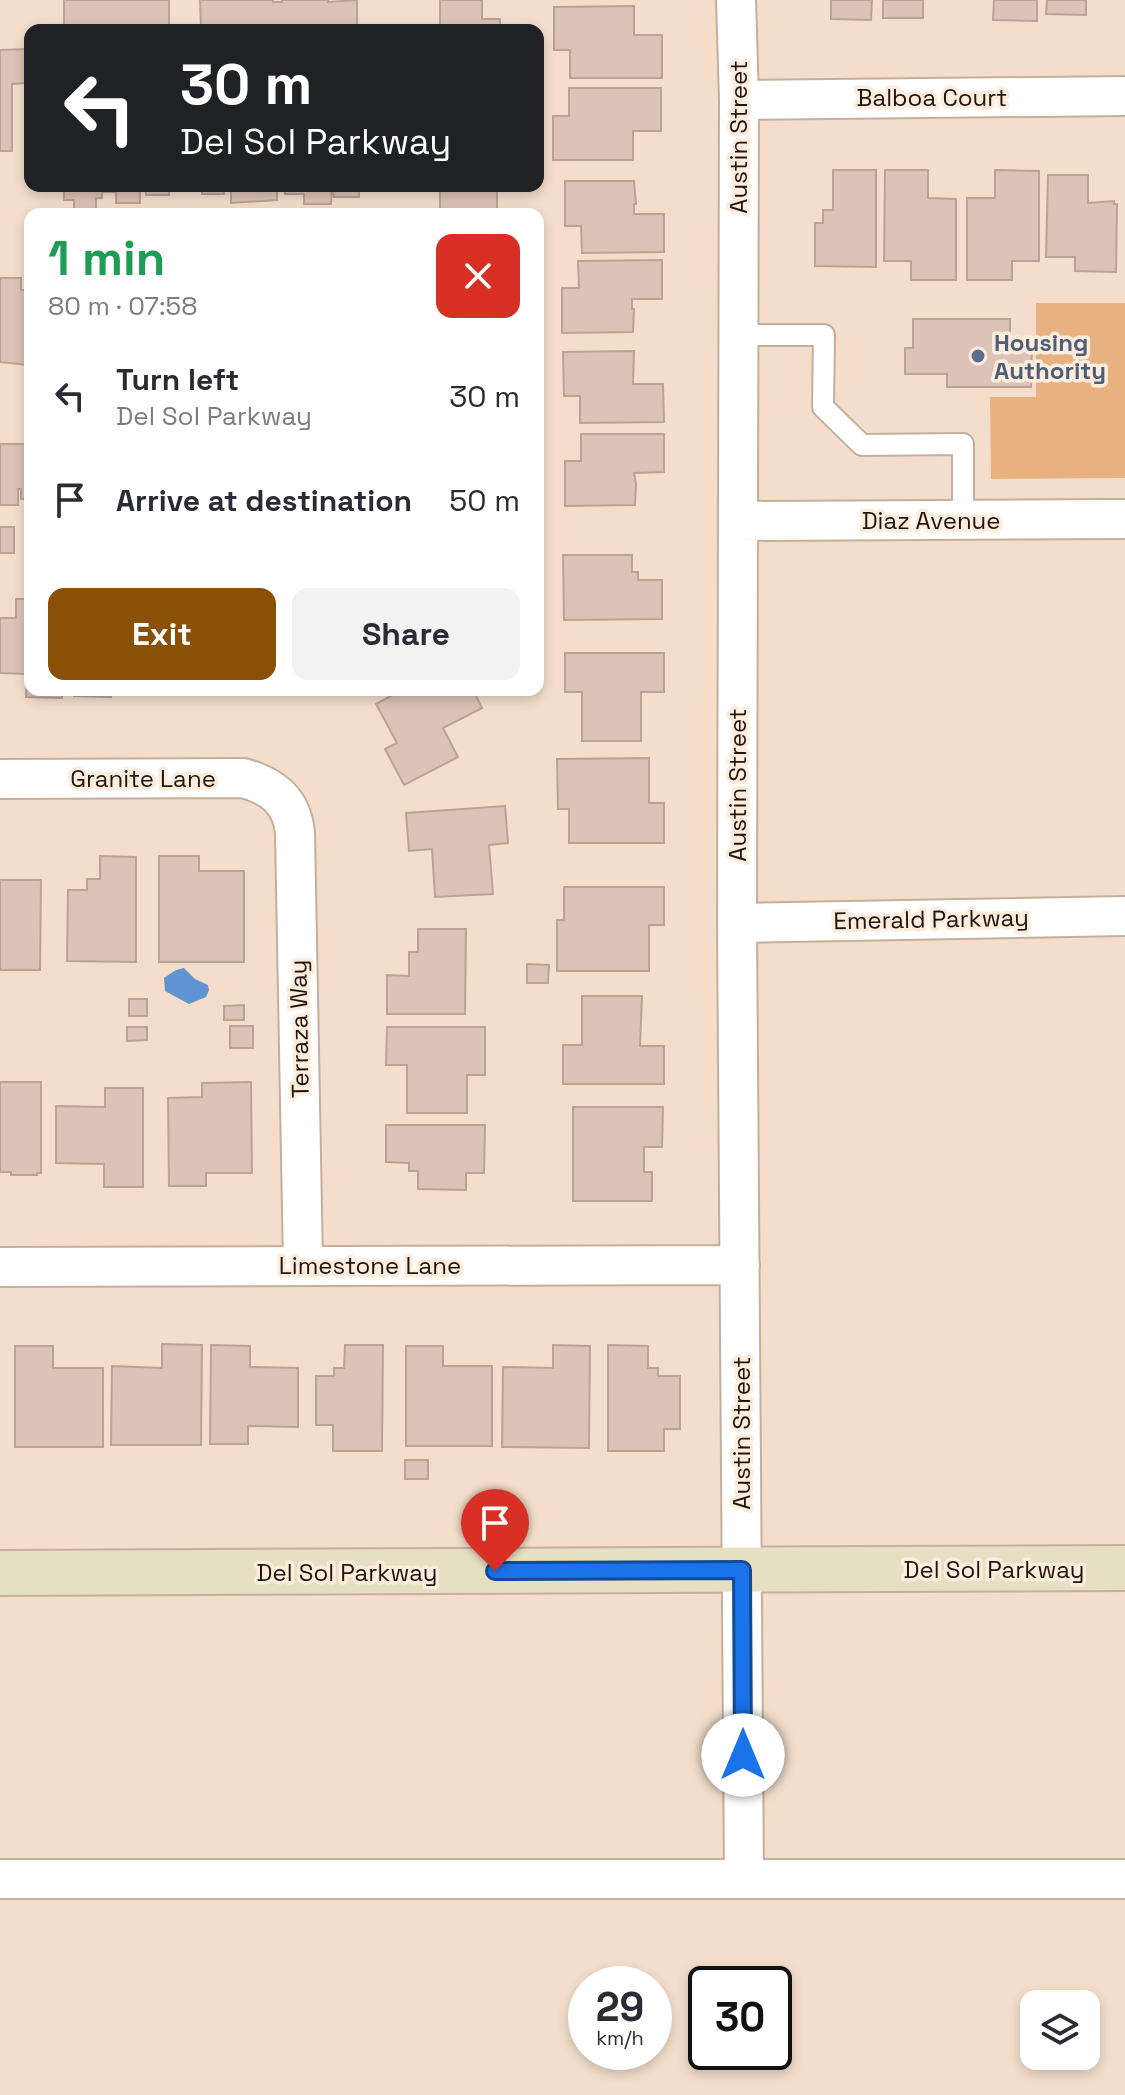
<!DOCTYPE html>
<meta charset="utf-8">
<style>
body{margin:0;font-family:"Space Grotesk",sans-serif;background:#f2f2f3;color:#2b2b33;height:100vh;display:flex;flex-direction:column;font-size:30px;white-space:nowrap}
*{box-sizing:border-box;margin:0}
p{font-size:26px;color:#7c7c81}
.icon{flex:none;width:44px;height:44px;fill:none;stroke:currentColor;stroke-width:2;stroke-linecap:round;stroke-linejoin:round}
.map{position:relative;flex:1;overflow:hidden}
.drawer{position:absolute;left:24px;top:208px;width:520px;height:488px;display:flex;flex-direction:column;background:#fff;border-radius:16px;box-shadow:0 4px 12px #0003}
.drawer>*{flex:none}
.top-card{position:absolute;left:24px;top:24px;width:520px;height:168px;border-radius:16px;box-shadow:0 4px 12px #0003;background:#202124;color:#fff;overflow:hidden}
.controls{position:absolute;left:1020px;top:1990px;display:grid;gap:16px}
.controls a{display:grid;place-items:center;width:80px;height:80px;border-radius:16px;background:#fff;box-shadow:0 4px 12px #0003;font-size:40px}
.speed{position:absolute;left:568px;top:1966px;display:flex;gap:16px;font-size:40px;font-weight:700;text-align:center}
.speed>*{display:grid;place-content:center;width:104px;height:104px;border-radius:50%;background:#fff;box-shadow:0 4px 12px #0003;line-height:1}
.speed small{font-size:20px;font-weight:400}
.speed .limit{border:4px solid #111;border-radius:12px;background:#fff;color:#111}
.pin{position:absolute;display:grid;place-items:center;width:68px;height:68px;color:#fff;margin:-82px -34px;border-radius:50% 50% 50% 0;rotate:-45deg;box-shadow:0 0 8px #0007}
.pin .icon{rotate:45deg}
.me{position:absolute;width:88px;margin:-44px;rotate:0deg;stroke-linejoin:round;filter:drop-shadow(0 0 6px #0008)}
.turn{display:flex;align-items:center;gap:28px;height:168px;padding:0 24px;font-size:36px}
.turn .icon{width:104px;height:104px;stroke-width:2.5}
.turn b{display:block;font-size:56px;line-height:68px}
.round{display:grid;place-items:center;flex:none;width:84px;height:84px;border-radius:16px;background:#f2f2f3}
.overview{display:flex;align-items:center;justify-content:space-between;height:136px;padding:0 24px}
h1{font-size:48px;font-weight:800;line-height:60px;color:#1e9e55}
.cta{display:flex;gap:16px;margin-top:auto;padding:16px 24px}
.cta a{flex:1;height:92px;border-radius:16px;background:#895006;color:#fff;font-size:32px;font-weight:800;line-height:92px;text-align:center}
.cta a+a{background:#f2f2f3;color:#2b2b33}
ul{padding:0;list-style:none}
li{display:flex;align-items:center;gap:24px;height:104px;padding:0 24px}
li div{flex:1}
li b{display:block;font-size:30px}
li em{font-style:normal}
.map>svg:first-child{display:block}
.green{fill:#e7b27f}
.water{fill:#6194d2}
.building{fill:#ddc2b6;stroke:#bca296;stroke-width:2}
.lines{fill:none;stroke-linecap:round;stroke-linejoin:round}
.lane-casing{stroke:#c4af9d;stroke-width:24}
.street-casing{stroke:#c4af9d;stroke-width:42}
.secondary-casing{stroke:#c4af9d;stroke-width:48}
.lane{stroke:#fff;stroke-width:20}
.street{stroke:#fff;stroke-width:38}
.secondary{stroke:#e7dfc3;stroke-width:44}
.route-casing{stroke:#114b97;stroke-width:20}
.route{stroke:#1a73e8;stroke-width:14}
.service-dot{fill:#5c6f8a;stroke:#feecdd;stroke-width:3}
.labels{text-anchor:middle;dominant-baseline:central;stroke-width:7;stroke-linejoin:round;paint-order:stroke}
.street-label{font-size:24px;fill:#1d150f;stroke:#feecdd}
.service-label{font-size:24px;font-weight:bold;fill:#4e5e75;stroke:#feecdd;text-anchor:start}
</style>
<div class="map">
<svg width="1125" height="2095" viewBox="0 0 1125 2095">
<rect width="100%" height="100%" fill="#f4decb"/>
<!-- green -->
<path class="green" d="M1036,303H1125V478L991,479L990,397H1036Z"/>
<!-- water -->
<path class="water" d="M184,968L195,979L208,985L209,990L206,997L189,1004L165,991L164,978L176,970Z"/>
<!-- building -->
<path class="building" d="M64,0H169V30H68L64,28Z
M200,0H273V2H282V0H328V2L357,0V30H201Z
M440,0H482V19H500V30H440Z
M831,0H872L871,20L831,19Z
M883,0H923V18H883Z
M994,0H1037V21L993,20Z
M1047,0H1086V15L1046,14Z
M634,6V35H662V78H570V50H554V7Z
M28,49L26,83L12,84V151H0V50Z
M569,88H661V131H633V160H553V116H569Z
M833,170H876V267L815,266V223H823V210H833Z
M885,170H928V198L956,199V280H911V261H884Z
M995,170L1039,171V261H1012V280H967V198H995Z
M1048,175H1088V203L1114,201V204H1117L1116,272L1075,271V257H1046Z
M565,181H634L636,204H634V214H664V252L582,253L581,226H565Z
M64,186H169V195H146V186H140V203H116V192H102V198H96V211H74V200H64Z
M202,186H224V194H202Z
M231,186H277V200L231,203Z
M285,186H359V197H334L332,187L331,204H304V194H285Z
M440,186H497V210H499V214H440Z
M662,260V299H632V309H634L633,332L562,333V288H579L578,261Z
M0,278H21V290H30L28,365L0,362Z
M913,319H1010V343L1032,344L1031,387H947V374H905V348H913Z
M634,351L633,384H663L664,422L580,423V396H564L563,352Z
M581,434H664V472L634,473L636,483L635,505L565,506V461H581Z
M0,444H30V499H21V489H18V505H0Z
M0,527H14V553H0Z
M563,555H632V572H638V580H662V619L564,620Z
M16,599H30V690H62V698L26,697L27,674L0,673V618H16Z
M565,653H664V692H641V741H582V692H565Z
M74,690H111V697L74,696Z
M402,690H473L482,708L443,728L458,757L404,785L385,749L397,743L376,704Z
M649,758V803H664V843H569V809H558L557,759Z
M505,806L508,843L489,845L493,894L435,897L432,849L409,851L406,813Z
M100,856L136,857V962L67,961L68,890H87V879H100Z
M159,856H199V871H244V962H159Z
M0,880H41L40,970H0Z
M564,887H664V925H649V971H557V920H564Z
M418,929H466L465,1014H387V975L409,976V952H418Z
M527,964L549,965L548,983H527Z
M582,996H642L640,1046H664V1084H563V1045H582Z
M129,999H147V1016H129Z
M244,1005V1020H224V1006Z
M230,1026H253V1048H230Z
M127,1027H147V1040L127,1041Z
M387,1027H485V1075H467V1113H407V1065H386Z
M0,1082H41V1173H37V1175H11V1172H0Z
M251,1082L252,1173H206V1186H169L168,1098L202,1097V1083Z
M105,1088H143V1187H104V1164L56,1163V1106L105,1107Z
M573,1107H663L662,1147H644V1172H652V1201H573Z
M386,1125H485L484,1173H466V1190L418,1189V1171H409V1163L386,1162Z
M162,1344L202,1345L201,1445H111L112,1366L162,1368Z
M211,1345L250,1346V1367L298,1368V1427L248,1426V1444H210Z
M345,1345H383L382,1451H333V1425H316V1376H334V1368H344Z
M553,1345L590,1346L589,1448L502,1447L503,1367L553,1368Z
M608,1345L648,1346V1368H658V1376H680V1429H664V1451H608Z
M15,1346H53V1368H103V1447H15Z
M406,1346H443V1366H492V1446H406Z
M405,1460H428V1479H405Z"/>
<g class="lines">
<!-- lane casing -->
<g class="lane-casing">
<path id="lane" d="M738,335H824L823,407L862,445L963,444V520"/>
</g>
<!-- street casing -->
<g class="street-casing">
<path id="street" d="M736,0L739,100L737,923L744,1879
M739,100L1125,96
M738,521L1125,519
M0,779L243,778C273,786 292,801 295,833L303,1264
M737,923L1125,916
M0,1267L740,1265
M0,1879H1125"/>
</g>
<!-- secondary casing -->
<g class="secondary-casing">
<path id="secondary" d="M0,1573L1125,1568"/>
</g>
<!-- lane -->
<use href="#lane" class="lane"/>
<!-- street -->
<use href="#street" class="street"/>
<!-- secondary -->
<use href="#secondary" class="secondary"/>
</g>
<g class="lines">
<!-- route casing -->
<g class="route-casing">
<path id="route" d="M495,1571L742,1570L743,1755"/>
</g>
<!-- route -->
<use href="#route" class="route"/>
</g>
<!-- markers -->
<circle class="service-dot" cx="978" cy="356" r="8"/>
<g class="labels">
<!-- street labels -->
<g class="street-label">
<text x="932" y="97">Balboa Court</text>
<text transform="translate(738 137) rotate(-90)">Austin Street</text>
<text x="931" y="520">Diaz Avenue</text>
<text x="143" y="778">Granite Lane</text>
<text transform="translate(737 785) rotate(-90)">Austin Street</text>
<text transform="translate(931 919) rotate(-1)">Emerald Parkway</text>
<text transform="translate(299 1029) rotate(-91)">Terraza Way</text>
<text x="370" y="1265">Limestone Lane</text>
<text transform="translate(741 1433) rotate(-90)">Austin Street</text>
<text x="994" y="1569">Del Sol Parkway</text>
<text x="347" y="1572">Del Sol Parkway</text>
</g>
<!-- service labels -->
<g class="service-label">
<text x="994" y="342">Housing<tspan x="994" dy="28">Authority</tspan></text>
</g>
</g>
</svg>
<div class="controls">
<a><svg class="icon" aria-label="layers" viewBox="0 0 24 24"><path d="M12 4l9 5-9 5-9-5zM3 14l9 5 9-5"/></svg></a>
</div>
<div class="speed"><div>29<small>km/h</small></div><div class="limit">30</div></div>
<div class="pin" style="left:495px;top:1571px;background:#d93025"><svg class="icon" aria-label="arrive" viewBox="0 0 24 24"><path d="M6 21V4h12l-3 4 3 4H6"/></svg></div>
<svg class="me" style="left:743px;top:1755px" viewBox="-20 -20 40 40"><circle r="19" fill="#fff"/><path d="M0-13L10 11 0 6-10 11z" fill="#1a73e8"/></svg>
<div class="top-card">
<div class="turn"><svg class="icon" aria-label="left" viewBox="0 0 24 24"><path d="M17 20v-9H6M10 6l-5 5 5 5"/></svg><div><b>30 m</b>Del Sol Parkway</div></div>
</div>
<section class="drawer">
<div class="overview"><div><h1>1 min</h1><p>80 m · 07:58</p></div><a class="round" style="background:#d93025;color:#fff"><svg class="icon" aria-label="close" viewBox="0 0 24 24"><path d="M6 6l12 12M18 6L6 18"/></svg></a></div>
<ul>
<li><svg class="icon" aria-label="left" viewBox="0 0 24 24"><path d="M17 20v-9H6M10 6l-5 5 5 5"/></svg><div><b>Turn left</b><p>Del Sol Parkway</p></div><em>30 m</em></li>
<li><svg class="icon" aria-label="arrive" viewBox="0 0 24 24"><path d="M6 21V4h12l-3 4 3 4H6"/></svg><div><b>Arrive at destination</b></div><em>50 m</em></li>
</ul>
<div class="cta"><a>Exit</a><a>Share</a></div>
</section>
</div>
